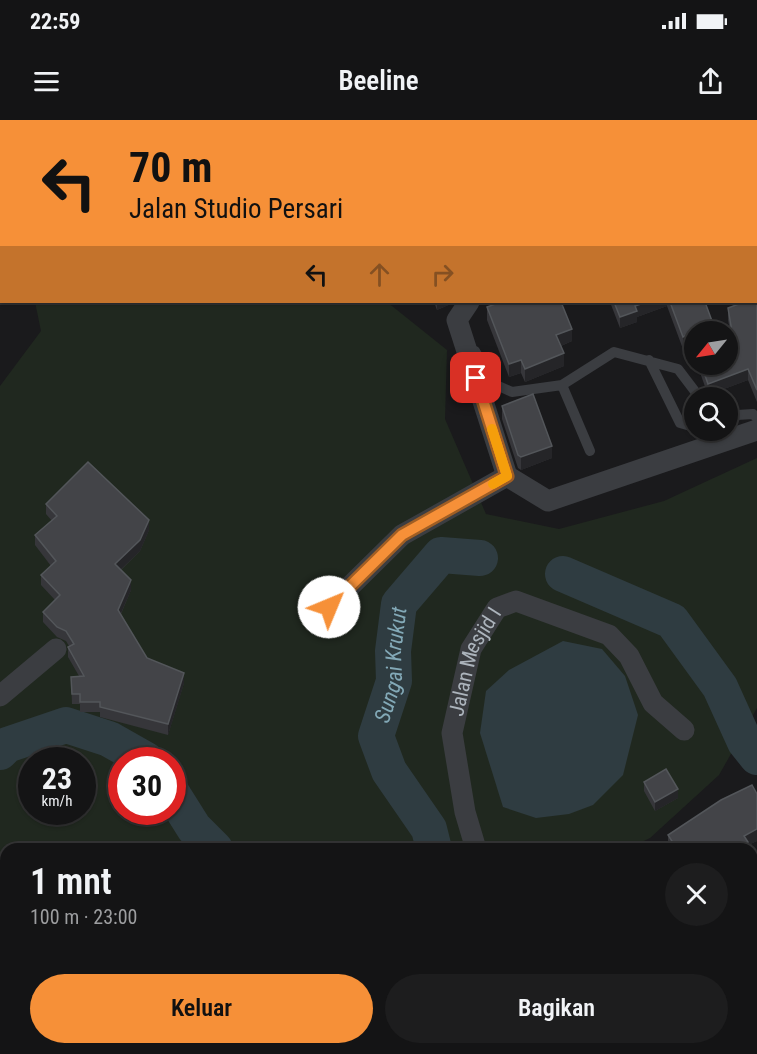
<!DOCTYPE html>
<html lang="id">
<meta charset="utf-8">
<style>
body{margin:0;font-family:"Roboto Condensed",sans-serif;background:#1d1d1e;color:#f1f3f6;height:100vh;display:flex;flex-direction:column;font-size:22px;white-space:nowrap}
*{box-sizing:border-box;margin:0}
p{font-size:20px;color:#9d9ea0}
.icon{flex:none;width:33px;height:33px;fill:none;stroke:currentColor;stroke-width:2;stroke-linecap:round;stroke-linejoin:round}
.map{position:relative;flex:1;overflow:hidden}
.panel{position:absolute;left:0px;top:723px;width:758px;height:212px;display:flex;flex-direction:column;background:#141415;border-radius:18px 18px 0 0;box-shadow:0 2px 4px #0004,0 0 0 2px #333334}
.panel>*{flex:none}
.guide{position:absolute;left:0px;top:0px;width:758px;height:183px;box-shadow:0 2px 4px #0004,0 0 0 2px #333334;background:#f69038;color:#111;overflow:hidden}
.needle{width:39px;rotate:240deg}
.buttons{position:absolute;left:684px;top:201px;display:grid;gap:12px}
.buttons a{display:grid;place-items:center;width:54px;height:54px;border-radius:50%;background:#141415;box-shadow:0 2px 4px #0004,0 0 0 2px #333334;font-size:30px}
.speed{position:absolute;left:18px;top:627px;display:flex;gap:12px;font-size:30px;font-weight:700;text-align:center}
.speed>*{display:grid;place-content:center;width:78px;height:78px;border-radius:50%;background:#141415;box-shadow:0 2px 4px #0004,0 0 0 2px #333334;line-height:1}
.speed small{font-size:15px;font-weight:400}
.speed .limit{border:9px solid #d22;background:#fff;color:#111}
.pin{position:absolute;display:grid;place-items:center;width:51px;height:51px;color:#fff;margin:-26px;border-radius:12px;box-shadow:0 3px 9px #0006}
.me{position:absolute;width:66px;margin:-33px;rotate:45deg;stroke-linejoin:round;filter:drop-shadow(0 0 4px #0008)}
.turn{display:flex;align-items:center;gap:21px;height:126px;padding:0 30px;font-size:27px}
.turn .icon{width:78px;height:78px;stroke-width:2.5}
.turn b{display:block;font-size:42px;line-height:51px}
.lanes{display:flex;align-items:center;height:57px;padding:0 30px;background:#0003;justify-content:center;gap:30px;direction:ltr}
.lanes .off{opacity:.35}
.round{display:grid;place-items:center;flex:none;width:63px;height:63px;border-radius:32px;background:#1d1d1e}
.headline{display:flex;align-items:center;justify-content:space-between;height:102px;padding:0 30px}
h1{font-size:36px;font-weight:600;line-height:45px}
.button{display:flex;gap:12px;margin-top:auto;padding:12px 30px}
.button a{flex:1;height:69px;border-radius:36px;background:#f69038;color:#111;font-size:24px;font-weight:600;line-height:69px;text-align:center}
.button a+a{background:#1d1d1e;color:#f1f3f6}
.status{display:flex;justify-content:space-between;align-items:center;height:42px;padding:0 30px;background:#141415;direction:ltr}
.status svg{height:16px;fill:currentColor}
header{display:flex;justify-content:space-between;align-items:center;height:78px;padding:0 30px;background:#141415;font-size:27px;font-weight:600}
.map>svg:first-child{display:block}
.green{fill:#20281f;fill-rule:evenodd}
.water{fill:#2f3c41}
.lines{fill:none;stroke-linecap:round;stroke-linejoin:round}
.river{stroke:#2f3c41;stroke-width:36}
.service{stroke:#3b3d41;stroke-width:10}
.minor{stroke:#3b3d41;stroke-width:21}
.wall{fill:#36363a}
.shaded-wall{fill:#252528}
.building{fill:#434448;stroke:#53565a;stroke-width:1.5}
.route-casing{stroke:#a05e24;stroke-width:15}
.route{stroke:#f69038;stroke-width:10}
.slow{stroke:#f59e0b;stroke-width:10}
.labels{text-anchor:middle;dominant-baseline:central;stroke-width:6;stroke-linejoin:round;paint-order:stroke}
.street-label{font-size:21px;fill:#acb4bc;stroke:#151517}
.water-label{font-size:22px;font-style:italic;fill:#83a9b7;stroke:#151517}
</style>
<div class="status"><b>22:59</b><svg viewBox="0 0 49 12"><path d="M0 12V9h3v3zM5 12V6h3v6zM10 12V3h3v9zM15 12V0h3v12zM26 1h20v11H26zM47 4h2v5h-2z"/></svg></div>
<header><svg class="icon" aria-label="menu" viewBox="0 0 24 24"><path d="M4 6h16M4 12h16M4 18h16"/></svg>Beeline<svg class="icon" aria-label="share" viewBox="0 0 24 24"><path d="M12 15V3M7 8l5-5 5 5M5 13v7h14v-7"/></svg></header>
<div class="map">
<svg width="757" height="934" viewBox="0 0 757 934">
<rect width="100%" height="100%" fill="#1a1a1c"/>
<!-- green -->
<path class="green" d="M70,0H733L71,2Z
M35,182H387L447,230L445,299L486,394L559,409L664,381L757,338V588L719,655L650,718L627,729H6V808L0,806V266L41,211ZM32,640H82V692H32ZM122,640H172V692H122Z"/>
<!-- water -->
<path class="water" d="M563,521L602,529L625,556L638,595L623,655L593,685L569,694L536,698L503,687L480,613L486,571L509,550Z"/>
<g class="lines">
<!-- river -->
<g class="river">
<path d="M563,454L672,501L720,567L745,622L757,637"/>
<path d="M0,632L7,625L66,605L109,619L146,640"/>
<path d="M172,673L194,708L215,729"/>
<path id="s1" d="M434,729L429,709L389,651L376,616L394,561L393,531L399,484L441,435L480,438"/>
</g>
<!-- service -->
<path class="service" d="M475,231L494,264L512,272L562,265L614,232L678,249L700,278
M649,240L680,303L694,307
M562,265L590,331
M728,291L737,295L753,294L757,298"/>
<!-- minor -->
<g class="minor">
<path d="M756,132H757"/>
<path d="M469,182L457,200L507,356"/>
<path d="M329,487L402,415L507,356L548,381L757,310"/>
<path d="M0,576L56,529"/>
<path id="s2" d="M476,729L465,692L452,613L471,529L497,488L516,481L609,515L629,536L653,583L684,610"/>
<path d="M752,793L757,791"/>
<path d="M752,879L757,878"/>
<path d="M656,928V934"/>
<path d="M206,934L221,928"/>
<path d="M512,934L515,928"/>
</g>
</g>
<!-- wall -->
<path class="wall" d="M757,176V282L748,260L708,275L697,244H728L735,236L728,200V188Z
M434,182H453V183L437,190Z
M610,182H705L694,212V239L690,226L683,229L667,186L637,197V202L620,208Z
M487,187L572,221L561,226L564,246L525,262L521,253L509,257L487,200Z
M502,286L552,338L521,350L518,348L502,299Z
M46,384L149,410L140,431L121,450L131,470L121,494L147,538L184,563L168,615L100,597V592H80V584H72L71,557L79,556L68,537V527L69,526L66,521L57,517L43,502V492L55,480L41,465V455L51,446L35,425V415L52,401L46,394Z
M644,662L678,678L655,691L644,671Z
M757,674V721L748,725V729H669L668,727V715Z
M752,895L757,913V926L752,927Z
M383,928H412V934H384Z
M666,928H744V934H661Z"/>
<!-- shaded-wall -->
<path class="shaded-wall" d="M23,0H37L35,2H22Z
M437,182H453V183L437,190Z
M647,182H667V186L637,197V202L620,208V197L635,186Z
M572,209V221L556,228V215Z
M690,214V226L683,229V217Z
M564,233V246L525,262V249Z
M521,240V253L509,257V244Z
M748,249V260L708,275V264Z
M552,326V338L521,350V337Z
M149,400V410L140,431L115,455V444Z
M131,460V470L118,500V490Z
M184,553V563L168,615V604Z
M678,669V678L655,691V682Z
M757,709V721L748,725V729H738L744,716Z
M6,892V899L0,901V894Z
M128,928H140L128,934Z"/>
<!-- building -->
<path class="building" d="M0,0H23L22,1L23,2H2V33L1,31L0,32Z
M756,63H757V109H756Z
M756,176H757V270L748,249L708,264L701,244H728V238L736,236L728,188L744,182H756Z
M501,182H561L572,209L556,215L564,233L525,249L521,240L509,244L487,187Z
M614,182H647L635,186L637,191L620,197Z
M670,182H705L716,212H694V228L690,214L683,217Z
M533,274L552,326L521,337L518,335L502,286Z
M88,342L149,400L140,420L115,444L131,460L118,490L147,538L184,553L168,604L100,587V582H80V574H72L71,557L84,556L68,527L74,524L66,511L57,507L43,492L60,475L41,455L56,441L35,415L57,396L46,384Z
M666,649L678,669L655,682L644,662Z
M752,665L757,674V709L744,716L748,722L738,729H677L668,715L721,680Z
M5,852H6V892L0,894V856Z
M752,895H754L757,913L752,914Z
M6,918V928H129L132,934H0V922Z
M385,928H412V931L397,934H386Z
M666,928H691L690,929V934H662L661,933Z"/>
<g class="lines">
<!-- route casing -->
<g class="route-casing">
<path id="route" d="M329,487L402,415L507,356L476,258"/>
</g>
<!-- route -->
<use href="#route" class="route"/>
<!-- slow -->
<path class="slow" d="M492,309L507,356L493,364"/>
</g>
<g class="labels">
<!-- street labels -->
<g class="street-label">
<text stroke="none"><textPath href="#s2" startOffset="194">Jalan Mesjid I</textPath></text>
</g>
<!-- water labels -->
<g class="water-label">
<text stroke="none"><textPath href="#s1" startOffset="202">Sungai Krukut</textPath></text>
</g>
</g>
</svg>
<div class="buttons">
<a><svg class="needle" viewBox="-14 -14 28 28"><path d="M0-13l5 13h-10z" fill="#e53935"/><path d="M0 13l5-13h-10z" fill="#9d9ea0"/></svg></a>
<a><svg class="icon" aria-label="search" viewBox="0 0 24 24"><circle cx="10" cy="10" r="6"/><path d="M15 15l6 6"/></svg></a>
</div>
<div class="speed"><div>23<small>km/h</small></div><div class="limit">30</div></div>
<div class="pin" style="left:476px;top:258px;background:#d93025"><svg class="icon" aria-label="arrive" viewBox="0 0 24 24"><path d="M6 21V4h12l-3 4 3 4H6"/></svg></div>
<svg class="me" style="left:329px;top:487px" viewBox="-20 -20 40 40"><circle r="19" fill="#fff"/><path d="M0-13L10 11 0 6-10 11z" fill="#f69038"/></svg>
<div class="guide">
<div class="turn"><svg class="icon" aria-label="left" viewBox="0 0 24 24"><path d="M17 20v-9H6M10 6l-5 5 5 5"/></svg><div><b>70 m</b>Jalan Studio Persari</div></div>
<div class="lanes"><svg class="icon" aria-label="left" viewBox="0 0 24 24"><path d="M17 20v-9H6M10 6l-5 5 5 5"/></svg><svg class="icon off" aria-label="ahead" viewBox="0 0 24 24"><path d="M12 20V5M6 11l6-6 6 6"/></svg><svg class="icon off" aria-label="right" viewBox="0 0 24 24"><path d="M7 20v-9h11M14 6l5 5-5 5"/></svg></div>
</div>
<section class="panel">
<div class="headline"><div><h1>1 mnt</h1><p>100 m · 23:00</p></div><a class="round"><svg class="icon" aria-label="close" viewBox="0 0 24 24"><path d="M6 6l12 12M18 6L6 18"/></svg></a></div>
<div class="button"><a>Keluar</a><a>Bagikan</a></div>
</section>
</div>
